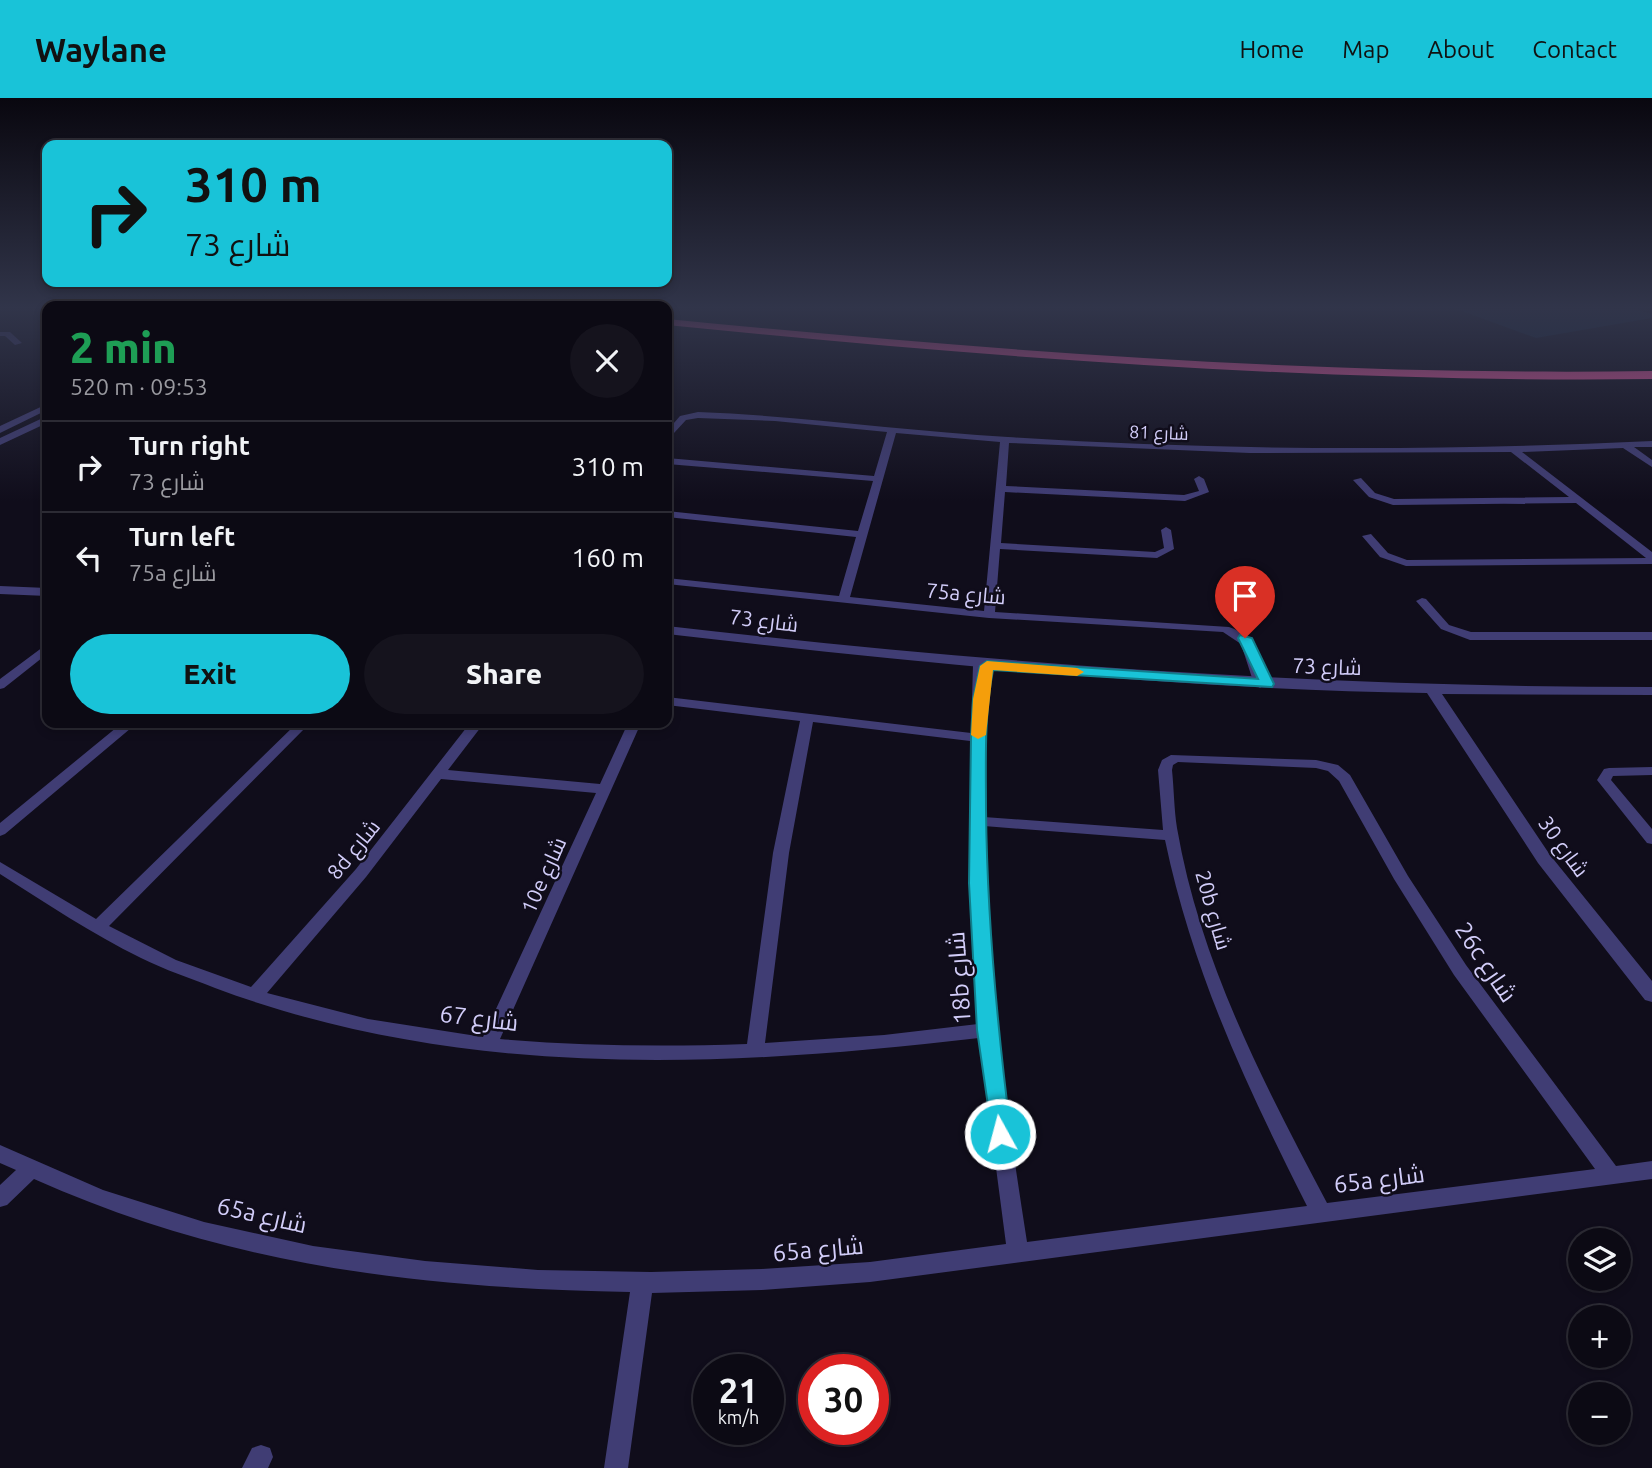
<!DOCTYPE html>
<meta charset="utf-8">
<style>
body{margin:0;font-family:Ubuntu,Cairo,sans-serif;background:#15131d;color:#f1f3f6;height:100vh;display:flex;flex-direction:column;font-size:26px;white-space:nowrap}
*{box-sizing:border-box;margin:0}
p{font-size:23px;color:#9a9aa0}
.icon{flex:none;width:38px;height:38px;fill:none;stroke:currentColor;stroke-width:2;stroke-linecap:round;stroke-linejoin:round}
.map{position:relative;flex:1;overflow:hidden}
.details{position:absolute;left:42px;top:203px;width:630px;height:427px;display:flex;flex-direction:column;background:#0c0a14;border-radius:14px;box-shadow:0 4px 10px #0003,0 0 0 2px #2c2b34}
.details>*{flex:none}
.top-card{position:absolute;left:42px;top:42px;width:630px;height:147px;border-radius:14px;box-shadow:0 4px 10px #0003,0 0 0 2px #2c2b34;background:#19c3d8;color:#111;overflow:hidden}
.buttons{position:absolute;left:1568px;top:1130px;display:grid;gap:14px}
.buttons a{display:grid;place-items:center;width:63px;height:63px;border-radius:50%;background:#0c0a14;box-shadow:0 4px 10px #0003,0 0 0 2px #2c2b34;font-size:35px}
.speed{position:absolute;left:693px;top:1256px;display:flex;gap:14px;font-size:35px;font-weight:700;text-align:center}
.speed>*{display:grid;place-content:center;width:91px;height:91px;border-radius:50%;background:#0c0a14;box-shadow:0 4px 10px #0003,0 0 0 2px #2c2b34;line-height:1}
.speed small{font-size:18px;font-weight:400}
.speed .limit{border:10px solid #d22;background:#fff;color:#111}
.pin{position:absolute;display:grid;place-items:center;width:60px;height:60px;color:#fff;margin:-72px -30px;border-radius:50% 50% 50% 0;rotate:-45deg;box-shadow:0 0 7px #0007}
.pin .icon{rotate:45deg}
.me{position:absolute;width:77px;margin:-38px;rotate:353deg;stroke-linejoin:round;filter:drop-shadow(0 0 5px #0008)}
.turn{display:flex;align-items:center;gap:24px;height:147px;padding:0 28px;font-size:32px}
.turn .icon{width:91px;height:91px;stroke-width:2.5}
.turn b{display:block;font-size:49px;line-height:60px}
.round{display:grid;place-items:center;flex:none;width:74px;height:74px;border-radius:37px;background:#15131d}
.summary{display:flex;align-items:center;justify-content:space-between;height:119px;padding:0 28px}
h1{font-size:42px;font-weight:800;line-height:52px;color:#1e9e55}
.primary-button{display:flex;gap:14px;margin-top:auto;padding:14px 28px}
.primary-button a{flex:1;height:80px;border-radius:42px;background:#19c3d8;color:#111;font-size:28px;font-weight:800;line-height:80px;text-align:center}
.primary-button a+a{background:#15131d;color:#f1f3f6}
ul{padding:0;list-style:none}
li{display:flex;align-items:center;gap:21px;height:91px;padding:0 28px;border-top:2px solid #2c2b34}
li div{flex:1}
li b{display:block;font-size:26px}
li em{font-style:normal}
header{display:flex;align-items:center;gap:42px;box-sizing:border-box;height:98px;padding:0 35px;background:#19c3d8;color:#111}
header strong{font-size:33px}
nav{display:flex;gap:38px;margin-inline-start:auto;font-size:24px}
.map>svg:first-child{display:block}
.water{fill:#12243e}
.lines{fill:none;stroke-linecap:round;stroke-linejoin:round}
.minor{fill:#403d74;fill-rule:evenodd}
.tertiary{fill:#403d74;fill-rule:evenodd}
.motorway{fill:#eb559c;fill-rule:evenodd}
.route{fill:#19c3d8;stroke:#107f8c;stroke-width:2}
.slow{fill:#f59e0b}
.labels{text-anchor:middle;dominant-baseline:central;stroke-width:5;stroke-linejoin:round;paint-order:stroke}
.far-street-label{font-size:18px;fill:#d2cdf9;stroke:#100d1b}
.street-label{font-size:21px;fill:#d2cdf9;stroke:#100d1b}
.near-street-label{font-size:24px;fill:#d2cdf9;stroke:#100d1b}
</style>
<header>
<strong>Waylane</strong>
<nav><a>Home</a><a>Map</a><a>About</a><a>Contact</a></nav>
</header>
<div class="map">
<svg width="1652" height="1370" viewBox="0 0 1652 1370">
<rect width="100%" height="100%" fill="#100d1b"/>
<!-- water -->
<path class="water" d="M1456,211H1635L1652,216V220L1536,240Z"/>
<g class="lines">
<!-- minor -->
<path class="minor" d="M0,234H10L22,245L15,247L5,238H0Z
M698,314C802,318 905,333 1008,339C1223,353 1438,353 1652,343V349H1634L1652,362V369L1623,350L1522,354L1652,454V466L1406,468L1380,459L1362,438L1371,436L1388,455L1407,462L1646,460L1576,405L1393,407L1369,399L1353,382L1361,380L1375,395L1394,401L1569,399L1511,354L1250,355L1009,345L1006,388L1184,397L1199,393L1194,381L1199,378L1204,381L1209,394L1185,403L1005,394L1001,445L1155,454L1164,450L1161,432L1166,429L1171,432L1174,451L1157,460L1000,451L995,514L1229,529C1256,538 1258,562 1266,586L1260,590L1254,586L1241,546L1223,534L989,520L667,486V480L839,498L856,439L667,419V413L858,433L873,383L667,366V360L874,378L887,334L775,323L698,320L686,322L674,335L667,333L680,318ZM896,335L1000,344L984,513L850,499Z
M1422,500L1426,501L1449,527L1471,534H1652V542H1470L1441,531L1416,503Z
M47,546V556L4,590L0,591V581Z
M979,563L985,567L984,719L1163,732L1158,672L1162,662L1171,657L1316,662L1338,667L1350,677L1408,778L1466,867L1616,1068L1652,1063V1081L870,1184L762,1192L652,1195L628,1370H604L630,1194C420,1190 229,1168 34,1081L7,1107L0,1109V1087L16,1072L0,1065V1047L103,1092L204,1124L313,1148L425,1163L538,1172L651,1174L762,1171L870,1164L1006,1146L979,940C723,970 461,982 215,890C190,880 165,872 141,860C92,836 46,805 0,776V764L96,821L297,625H310L109,828L176,862L251,889L356,771L470,625H484L448,672L600,686L628,625H641L500,941C583,948 664,949 747,946L773,755L800,623L667,607V599L971,635L973,567ZM813,624L970,643V796L978,926L884,937L765,945L789,755ZM1178,664L1316,670L1328,673L1339,683L1394,781L1454,877L1595,1071L1327,1105C1264,986 1200,864 1177,730C1174,711 1174,691 1172,672L1173,667ZM441,681L596,695L483,939L368,921L267,895L366,779ZM984,728L1165,742C1193,875 1246,987 1307,1108L1027,1144C1005,1003 986,871 984,728Z
M122,625H137L5,736L0,738V725Z
M1652,669V677L1613,678L1611,682L1652,731V746L1647,745L1597,682L1604,671L1609,670Z
M261,1347L270,1350L273,1359L268,1370H242L252,1350Z"/>
<!-- tertiary -->
<path class="tertiary" d="M47,306V312L0,335V328Z
M47,318V325L0,347V340Z
M0,488L47,490V498L0,496Z
M667,528C997,566 1319,589 1652,589V597L1442,596L1550,757L1652,883V904L1645,902L1538,765L1427,595C1173,591 919,565 667,536Z"/>
<!-- motorway -->
<path class="motorway" d="M667,221C995,253 1322,278 1652,273V281C1322,285 995,260 667,227Z"/>
</g>
<!-- sky -->
<linearGradient id="sky" x2="0" y2="1"><stop stop-color="#09070f"/><stop offset="0.52" stop-color="#31354a"/><stop offset="1" stop-color="#31354a" stop-opacity="0"/></linearGradient>
<rect width="1652" height="403" fill="url(#sky)"/>
<!-- route -->
<path class="route" d="M1240,537L1252,540L1274,586L1272,589L993,572C984,618 986,664 986,711C987,820 997,927 1011,1036L1008,1042L1000,1045L993,1042L977,932L969,785L971,640L973,601L980,568L987,563L1258,581L1238,540Z"/>
<!-- slow -->
<path class="slow" d="M987,563L1077,570L1084,574L1077,578L993,572L986,637L978,641L971,637L973,601L980,568Z"/>
<g class="labels">
<!-- far-street labels -->
<g class="far-street-label">
<text transform="translate(1159 334) rotate(2)">شارع 81</text>
</g>
<!-- street labels -->
<g class="street-label">
<text transform="translate(966 495) rotate(5)">75a شارع</text>
<text transform="translate(764 522) rotate(7)">شارع 73</text>
<text transform="translate(1327 568) rotate(2)">شارع 73</text>
<text transform="translate(1564 748) rotate(54)">شارع 30</text>
<text transform="translate(353 751) rotate(-51)">8d شارع</text>
<text transform="translate(543 777) rotate(-66)">10e شارع</text>
<text transform="translate(1214 812) rotate(74)">20b شارع</text>
</g>
<!-- near-street labels -->
<g class="near-street-label">
<text transform="translate(1486 864) rotate(56)">26c شارع</text>
<text transform="translate(959 880) rotate(-94)">18b شارع</text>
<text transform="translate(479 920) rotate(7)">شارع 67</text>
<text transform="translate(1379 1081) rotate(-7)">65a شارع</text>
<text transform="translate(262 1117) rotate(13)">65a شارع</text>
<text transform="translate(818 1151) rotate(-5)">65a شارع</text>
</g>
</g>
</svg>
<div class="buttons">
<a><svg class="icon" aria-label="layers" viewBox="0 0 24 24"><path d="M12 4l9 5-9 5-9-5zM3 14l9 5 9-5"/></svg></a>
<a>+</a>
<a>−</a>
</div>
<div class="speed"><div>21<small>km/h</small></div><div class="limit">30</div></div>
<div class="pin" style="left:1245px;top:540px;background:#d93025"><svg class="icon" aria-label="arrive" viewBox="0 0 24 24"><path d="M6 21V4h12l-3 4 3 4H6"/></svg></div>
<svg class="me" style="left:1000px;top:1036px" viewBox="-20 -20 40 40"><circle r="17" fill="#19c3d8" stroke="#fff" stroke-width="3"/><path d="M0-11L8 9 0 5-8 9z" fill="#fff"/></svg>
<div class="top-card">
<div class="turn"><svg class="icon" aria-label="right" viewBox="0 0 24 24"><path d="M7 20v-9h11M14 6l5 5-5 5"/></svg><div><b>310 m</b>شارع 73</div></div>
</div>
<section class="details">
<div class="summary"><div><h1>2 min</h1><p>520 m · 09:53</p></div><a class="round"><svg class="icon" aria-label="close" viewBox="0 0 24 24"><path d="M6 6l12 12M18 6L6 18"/></svg></a></div>
<ul>
<li><svg class="icon" aria-label="right" viewBox="0 0 24 24"><path d="M7 20v-9h11M14 6l5 5-5 5"/></svg><div><b>Turn right</b><p>شارع 73</p></div><em>310 m</em></li>
<li><svg class="icon" aria-label="left" viewBox="0 0 24 24"><path d="M17 20v-9H6M10 6l-5 5 5 5"/></svg><div><b>Turn left</b><p>75a شارع</p></div><em>160 m</em></li>
</ul>
<div class="primary-button"><a>Exit</a><a>Share</a></div>
</section>
</div>
